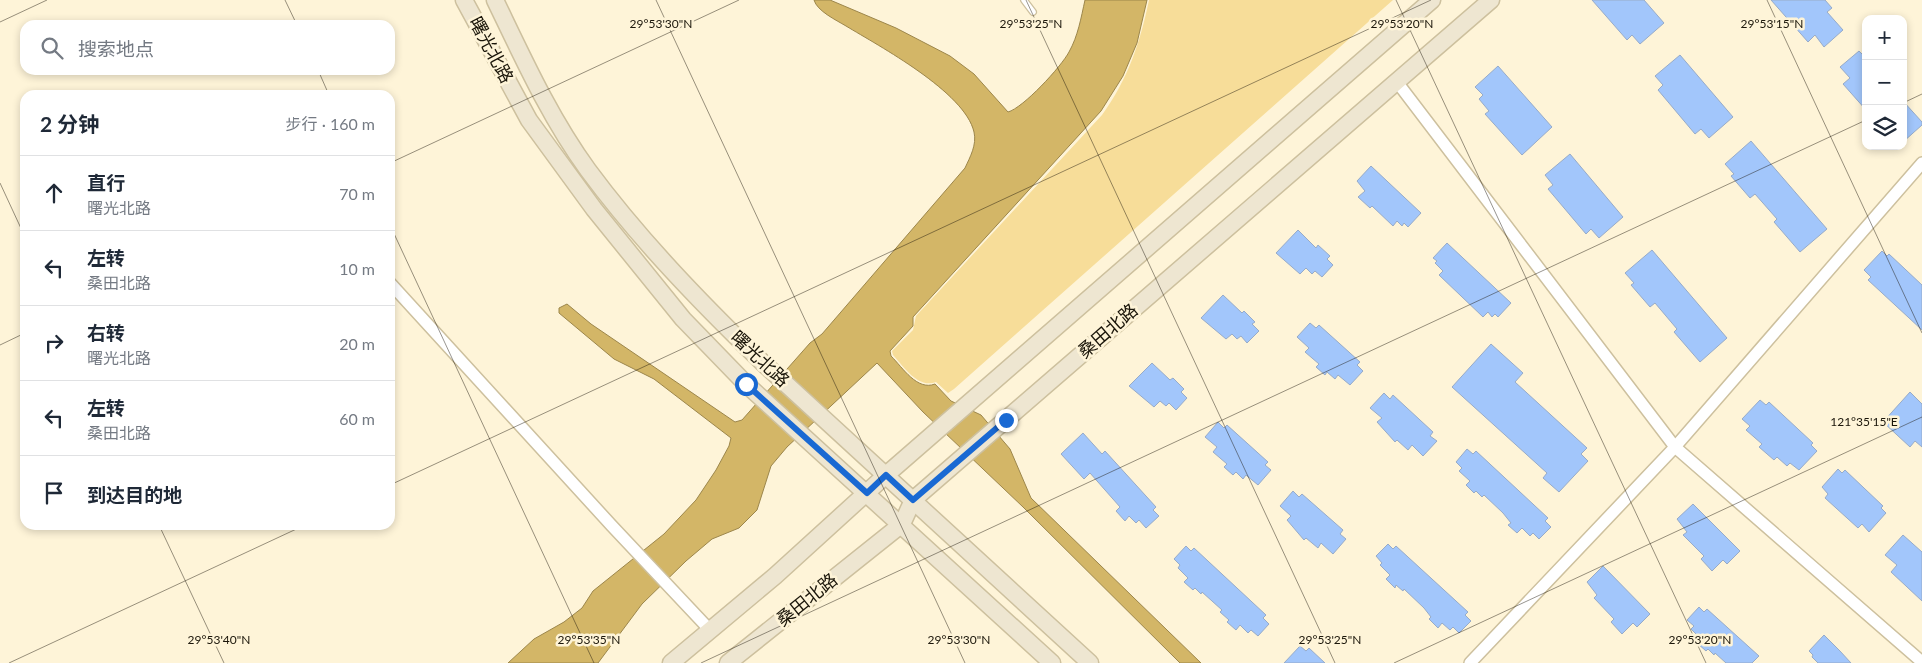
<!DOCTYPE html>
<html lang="zh">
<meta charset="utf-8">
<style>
body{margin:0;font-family:Lato,"Noto Sans SC",sans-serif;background:#f6f6f7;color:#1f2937}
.controls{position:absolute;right:15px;top:15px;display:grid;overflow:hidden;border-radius:10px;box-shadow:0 2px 8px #0003}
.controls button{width:45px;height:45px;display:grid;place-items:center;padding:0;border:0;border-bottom:1px solid #e0e1e3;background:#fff;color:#1f2937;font:25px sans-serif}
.stop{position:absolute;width:15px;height:15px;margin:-11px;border:4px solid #1969d3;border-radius:50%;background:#fff}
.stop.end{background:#1969d3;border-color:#fff;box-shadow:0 1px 5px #0008}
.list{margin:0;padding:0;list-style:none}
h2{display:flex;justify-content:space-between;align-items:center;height:65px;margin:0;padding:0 20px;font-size:21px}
h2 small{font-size:16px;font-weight:400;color:#747a83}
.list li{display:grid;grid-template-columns:32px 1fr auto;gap:15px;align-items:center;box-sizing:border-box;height:75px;padding:0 20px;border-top:1px solid #e0e1e3}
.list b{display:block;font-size:19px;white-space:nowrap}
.list p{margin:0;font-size:16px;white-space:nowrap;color:#747a83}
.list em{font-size:16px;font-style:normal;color:#747a83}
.icon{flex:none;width:28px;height:28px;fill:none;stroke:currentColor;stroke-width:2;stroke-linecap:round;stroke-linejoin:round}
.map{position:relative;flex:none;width:1922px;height:663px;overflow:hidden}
.search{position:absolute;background:#fff;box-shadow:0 2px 8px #0003;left:20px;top:20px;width:375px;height:55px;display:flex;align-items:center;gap:12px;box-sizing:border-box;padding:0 18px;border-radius:15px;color:#747a83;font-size:19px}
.panel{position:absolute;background:#fff;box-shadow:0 2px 8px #0003;left:20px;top:90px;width:375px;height:440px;border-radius:15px}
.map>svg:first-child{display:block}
</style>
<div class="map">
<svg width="1922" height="663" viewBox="0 0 1922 663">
<rect width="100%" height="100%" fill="#fef4d8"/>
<!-- green -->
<path fill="#f7dd99" d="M1149,0H1393L954,389L948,393L936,382C918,389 904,367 893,355L892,351L913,330L916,316L1102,115C1128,79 1140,43 1149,0Z"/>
<!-- water -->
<path fill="#d3b667" stroke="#9c864b" d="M814,0H830L896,28L950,56L974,74L1008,112C1023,108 1061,67 1069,52C1078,36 1081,18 1085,0H1147L1137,43L1123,76L1101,111L913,317V326L890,351L891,356C903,368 917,391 935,384L951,401L981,415L1010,449L1031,498L1201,663H1180L1023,507L923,412L877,363L787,447L771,466L757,510L739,528L712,539L686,561L642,604L598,663H508L534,639L564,622L582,608L593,591L664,534L696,500L716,470L729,446L731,438L654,379L614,359L559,313V308L567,304L591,324L735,422L742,420L810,343L822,334L965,168C970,157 977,145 974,132C965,92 879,46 846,26C836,20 817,11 814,0Z"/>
<!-- building -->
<g fill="#a2c6fb" stroke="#97abc8">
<path d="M1592,0H1644L1664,23L1640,44L1632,35L1627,40Z"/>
<path d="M1771,0H1825L1832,8L1827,12L1843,30L1824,47L1815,35L1808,42Z"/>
<path d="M1859,51L1866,58V110L1843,84L1850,78L1840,67Z"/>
<path d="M1680,55L1733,117L1709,138L1701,129L1695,134L1658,90L1663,85L1655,76Z"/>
<path d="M1498,66L1552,127L1522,155L1485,114L1489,111L1479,99L1483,95L1475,87Z"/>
<path d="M1903,101L1922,122V125L1903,142Z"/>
<path d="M1751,141L1827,229L1800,252L1774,222L1777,219L1755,194L1750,198L1731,176L1734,174L1725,164Z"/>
<path d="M1570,154L1623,217L1599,238L1591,229L1586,234L1548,189L1553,185L1545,175Z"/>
<path d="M1371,166L1421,213L1408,227L1404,223L1402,226L1397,221L1393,226L1372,206L1370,208L1358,197L1365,191L1357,181Z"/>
<path d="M1298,230L1316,248L1318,245L1330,256L1327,259L1333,265L1322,277L1315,271L1312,274L1306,268L1300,274L1276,253Z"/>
<path d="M1447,243L1511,303L1498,317L1495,314L1492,317L1488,312L1483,317L1439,275L1443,271L1435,263L1437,261L1433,258Z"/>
<path d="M1652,250L1727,338L1700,362L1674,332L1677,329L1655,303L1650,307L1631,285L1634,283L1625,273Z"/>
<path d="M1882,251L1887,256L1889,254L1922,285V330L1868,280L1871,277L1864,270Z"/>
<path d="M1223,295L1242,313L1244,311L1255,322L1252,324L1259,331L1247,343L1241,336L1237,339L1232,334L1226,339L1201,318Z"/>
<path d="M1310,323L1316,328L1319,325L1360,362L1357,365L1363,371L1350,385L1338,375L1335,379L1327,372L1325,375L1316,367L1319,364L1305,352L1309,348L1297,337Z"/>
<path d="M1491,344L1523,373L1515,382L1587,448L1581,454L1588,461L1559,492L1543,478L1547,473L1452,387Z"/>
<path d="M1152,363L1170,380L1173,378L1184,389L1181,392L1187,398L1176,410L1169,403L1166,406L1160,401L1154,407L1129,386Z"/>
<path d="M1910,392L1922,404V447L1915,441L1910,447L1883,422Z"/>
<path d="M1384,393L1390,399L1393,395L1433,432L1430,436L1437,441L1423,456L1412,445L1408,450L1397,440L1395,442L1377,422L1382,418L1370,408Z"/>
<path d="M1760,400L1766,405L1769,402L1813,443L1811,445L1817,451L1799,470L1790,463L1787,466L1777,457L1774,460L1759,447L1762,444L1746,430L1750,426L1742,419Z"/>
<path d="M1218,422L1224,428L1227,425L1268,462L1265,465L1271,470L1258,485L1246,475L1243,479L1236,472L1233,475L1224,467L1227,464L1213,452L1217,447L1205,437Z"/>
<path d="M1083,433L1102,454L1105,451L1156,507L1153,510L1159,516L1146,528L1139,520L1136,523L1129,516L1125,521L1116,511L1120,507L1090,473L1084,479L1061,454Z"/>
<path d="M1467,449L1473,454L1476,451L1548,518L1545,521L1551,527L1539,539L1533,533L1530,536L1522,528L1517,533L1508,525L1511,523L1503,513L1484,495L1482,497L1476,491L1474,493L1466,485L1470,481L1459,471L1462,468L1456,462Z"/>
<path d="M1838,469L1842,473L1845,470L1883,506L1881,508L1886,513L1869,532L1862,524L1858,528L1825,498L1828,494L1822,487Z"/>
<path d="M1293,491L1299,497L1302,494L1343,530L1340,534L1346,539L1333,554L1321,543L1318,548L1306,538L1304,540L1287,520L1291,516L1280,506Z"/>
<path d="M1693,504L1740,551L1727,564L1723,560L1712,571L1701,559L1704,556L1683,535L1687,532L1677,519Z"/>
<path d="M1903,535L1922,552V601L1891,572L1897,565L1885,555Z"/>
<path d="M1388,544L1393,549L1396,546L1468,612L1465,615L1471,621L1459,633L1453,627L1450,630L1442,623L1438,628L1429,619L1431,617L1424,608L1404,589L1403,591L1396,585L1395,588L1386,579L1390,575L1380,565L1382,563L1376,556Z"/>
<path d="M1186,546L1191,551L1194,548L1266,615L1263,618L1269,624L1258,636L1251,630L1248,633L1240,625L1236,630L1227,622L1229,620L1220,612L1222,610L1202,592L1201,594L1195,588L1193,590L1184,582L1188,578L1178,568L1180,565L1174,559Z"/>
<path d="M1603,566L1650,614L1637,627L1633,623L1622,634L1611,622L1614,619L1594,598L1597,595L1587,582Z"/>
<path d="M1699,607L1704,612L1707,609L1759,656L1752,663H1726L1715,653L1714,655L1708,649L1706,651L1697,643L1701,639L1691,629L1694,626L1687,620Z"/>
<path d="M1824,635L1840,651L1851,663H1818L1812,657L1813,655L1809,651Z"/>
<path d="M1300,646L1306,651L1309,648L1325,663H1284Z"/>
</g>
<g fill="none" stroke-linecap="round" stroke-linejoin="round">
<!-- service casing -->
<g stroke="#cdc09e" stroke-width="8">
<path id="service" d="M1024,0L1033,12"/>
</g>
<!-- minor casing -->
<g stroke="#cdc09e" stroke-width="14">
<g id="minor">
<path d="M1397,82L1675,447L1922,662"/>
<path d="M390,283L612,526L709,629"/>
<path d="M1470,663L1675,447L1922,163"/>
</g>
</g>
<!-- secondary casing -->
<g stroke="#cdc09e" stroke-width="19">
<g id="secondary">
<path d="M464,0L529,120L594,209L683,319L746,384L1052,663"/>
<path d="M495,0C523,58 550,118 588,170C639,239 700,302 762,362L1090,663"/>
<path d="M671,663L775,576L886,475L1432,0"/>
<path d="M728,663L902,524L913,500L1491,0"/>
</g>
</g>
<!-- service -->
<use href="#service" stroke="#fff" stroke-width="5.5"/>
<!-- minor -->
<use href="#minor" stroke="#fff" stroke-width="11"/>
<!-- secondary -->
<use href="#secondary" stroke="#eee6d1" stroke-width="16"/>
</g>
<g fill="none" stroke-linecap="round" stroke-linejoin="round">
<!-- route -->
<path stroke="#1969d3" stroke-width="6" d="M746,384L867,493L886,475L913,500L1006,420"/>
</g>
<!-- ticks -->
<path fill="none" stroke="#1a1509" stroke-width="1" stroke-opacity="0.45" d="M285,0L297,25M656,0L965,663M1026,0L1335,663M1396,0L1706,663M1767,0L1922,333M0,22L47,0M318,70L329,95M1903,103L1922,94M390,163L739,0M0,183L25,237M390,225L594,663M0,345L25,333M390,485L1431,0M159,525L224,663M9,663L305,525M701,663L1866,120M1394,663L1922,417"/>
<g text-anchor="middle" stroke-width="5" stroke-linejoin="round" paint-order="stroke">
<!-- street labels -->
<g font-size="18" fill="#1a1509" stroke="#fef4d8">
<text transform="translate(491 50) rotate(62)" y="6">曙光北路</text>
<text transform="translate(1108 331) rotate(-41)" y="6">桑田北路</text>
<text transform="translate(760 359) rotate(43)" y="6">曙光北路</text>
<text transform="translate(807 600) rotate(-39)" y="6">桑田北路</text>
</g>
</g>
<g font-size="12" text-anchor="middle" fill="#1a1509" stroke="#fef4d8" stroke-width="5" stroke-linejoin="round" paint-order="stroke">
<text x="1772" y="28">29°53'15"N</text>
<text x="661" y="28">29°53'30"N</text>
<text x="1031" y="28">29°53'25"N</text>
<text x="1402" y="28">29°53'20"N</text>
<text x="1864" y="426">121°35'15"E</text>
<text x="219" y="644">29°53'40"N</text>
<text x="589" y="644">29°53'35"N</text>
<text x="959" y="644">29°53'30"N</text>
<text x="1330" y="644">29°53'25"N</text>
<text x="1700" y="644">29°53'20"N</text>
</g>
</svg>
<div class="controls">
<button>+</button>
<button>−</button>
<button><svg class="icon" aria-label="layers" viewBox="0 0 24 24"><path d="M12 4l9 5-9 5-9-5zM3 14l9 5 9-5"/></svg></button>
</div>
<div class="stop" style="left:746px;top:384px"></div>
<div class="stop end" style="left:1006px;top:420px"></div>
<div class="search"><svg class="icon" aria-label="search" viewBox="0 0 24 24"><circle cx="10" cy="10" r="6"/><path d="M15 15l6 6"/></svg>搜索地点</div>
<section class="panel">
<h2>2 分钟<small>步行 · 160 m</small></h2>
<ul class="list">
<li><svg class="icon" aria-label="ahead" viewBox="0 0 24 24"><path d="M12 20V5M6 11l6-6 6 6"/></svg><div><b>直行</b><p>曙光北路</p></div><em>70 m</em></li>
<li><svg class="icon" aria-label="left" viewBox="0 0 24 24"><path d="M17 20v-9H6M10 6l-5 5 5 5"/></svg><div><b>左转</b><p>桑田北路</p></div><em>10 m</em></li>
<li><svg class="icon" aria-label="right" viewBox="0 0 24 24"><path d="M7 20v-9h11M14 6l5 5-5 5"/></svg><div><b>右转</b><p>曙光北路</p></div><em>20 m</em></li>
<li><svg class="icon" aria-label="left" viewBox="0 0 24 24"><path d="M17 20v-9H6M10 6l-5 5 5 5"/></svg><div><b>左转</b><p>桑田北路</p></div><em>60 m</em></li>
<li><svg class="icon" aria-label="arrive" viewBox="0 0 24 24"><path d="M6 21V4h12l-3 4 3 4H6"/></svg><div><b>到达目的地</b></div></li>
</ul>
</section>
</div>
